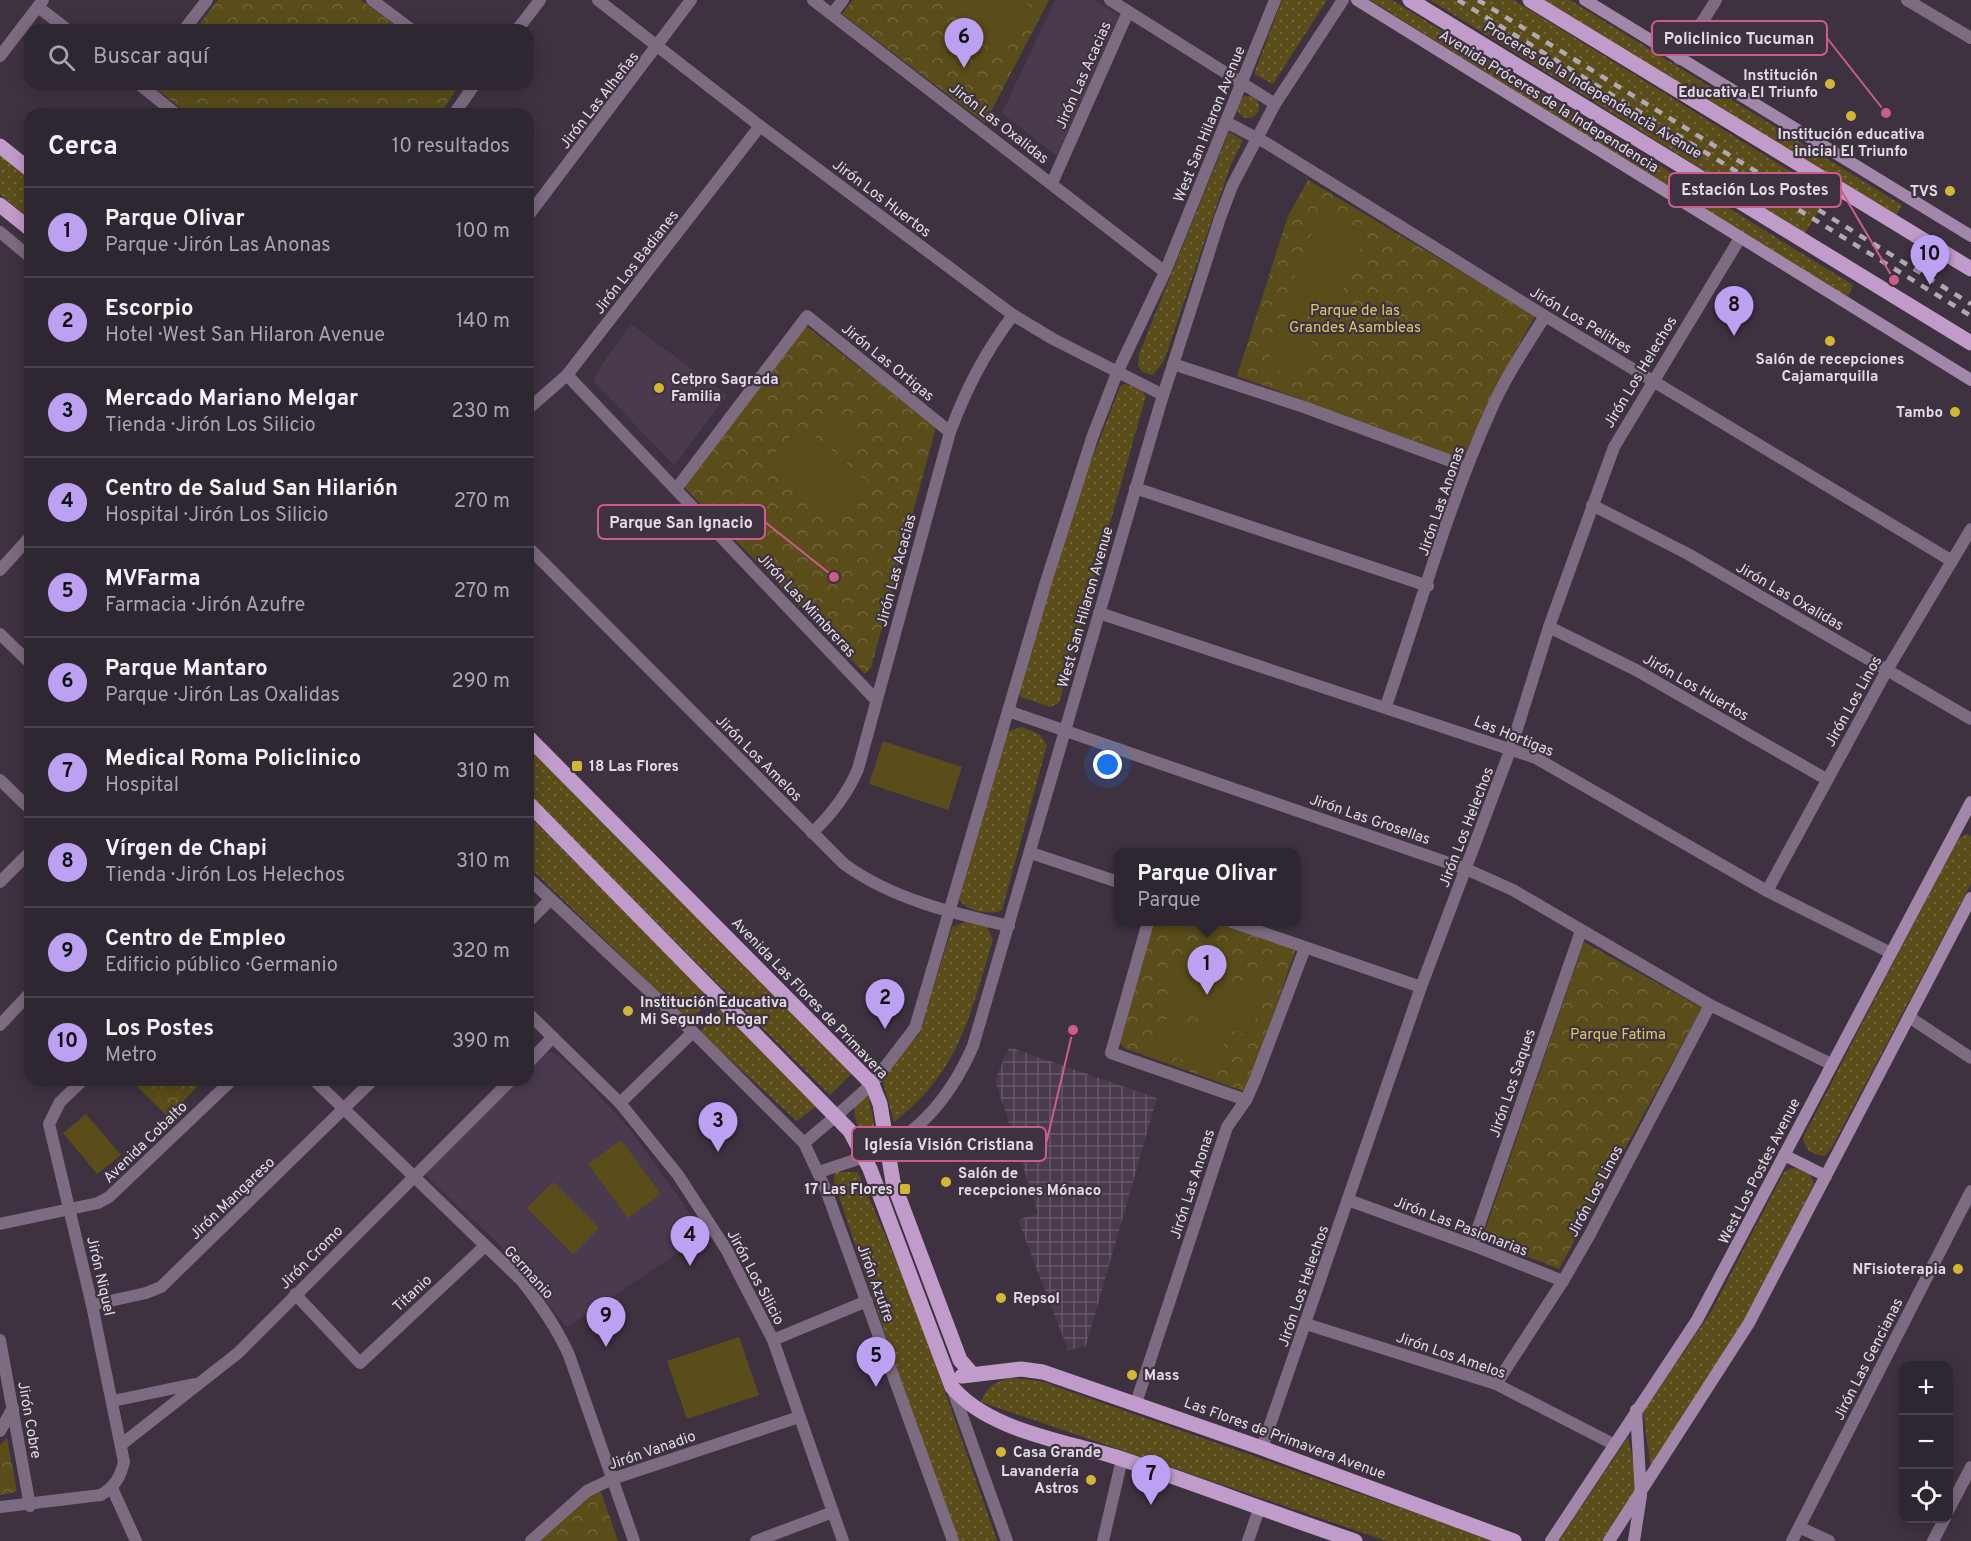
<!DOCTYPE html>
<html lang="es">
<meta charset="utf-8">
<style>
body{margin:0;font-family:Overpass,sans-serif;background:#362e39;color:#f1f3f6}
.controls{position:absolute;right:18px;bottom:18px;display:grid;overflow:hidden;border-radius:12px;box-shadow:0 3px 15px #0003}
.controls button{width:54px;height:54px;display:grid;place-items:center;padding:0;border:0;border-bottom:2px solid #49434d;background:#2e2631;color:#f1f3f6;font:30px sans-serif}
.you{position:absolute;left:1108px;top:765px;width:21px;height:21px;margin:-15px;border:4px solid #fff;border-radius:50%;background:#1a73e8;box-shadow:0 0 0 9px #1a73e833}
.badge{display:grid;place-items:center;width:39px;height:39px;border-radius:50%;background:#bca0f2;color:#111;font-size:20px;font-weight:700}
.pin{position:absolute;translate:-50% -50px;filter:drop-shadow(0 2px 3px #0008)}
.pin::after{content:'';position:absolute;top:32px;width:21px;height:18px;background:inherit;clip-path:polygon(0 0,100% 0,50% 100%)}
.popup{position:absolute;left:1114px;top:848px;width:186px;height:78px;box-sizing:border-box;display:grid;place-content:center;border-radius:12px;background:#2e2631;filter:drop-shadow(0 2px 4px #0005);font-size:20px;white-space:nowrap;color:#a7a5ab}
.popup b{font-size:22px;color:#f1f3f6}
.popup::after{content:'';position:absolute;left:50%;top:100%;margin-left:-12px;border:12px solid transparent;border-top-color:#2e2631}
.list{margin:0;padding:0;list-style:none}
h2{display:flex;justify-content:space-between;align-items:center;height:78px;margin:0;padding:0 24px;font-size:26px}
h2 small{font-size:20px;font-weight:400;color:#a7a5ab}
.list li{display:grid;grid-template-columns:39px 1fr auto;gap:18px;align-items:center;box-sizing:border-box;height:90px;padding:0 24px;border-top:2px solid #49434d}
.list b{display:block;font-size:22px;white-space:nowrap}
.list p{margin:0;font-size:20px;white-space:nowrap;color:#a7a5ab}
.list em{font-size:20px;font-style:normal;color:#a7a5ab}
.icon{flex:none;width:33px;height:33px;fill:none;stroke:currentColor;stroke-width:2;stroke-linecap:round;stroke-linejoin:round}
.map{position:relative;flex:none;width:1971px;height:1541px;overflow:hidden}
.search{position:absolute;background:#2e2631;box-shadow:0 3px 15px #0003;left:24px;top:24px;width:510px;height:66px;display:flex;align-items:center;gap:15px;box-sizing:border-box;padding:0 21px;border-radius:18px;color:#a7a5ab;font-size:22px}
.panel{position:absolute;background:#2e2631;box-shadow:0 3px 15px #0003;left:24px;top:108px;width:510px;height:978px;border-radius:18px}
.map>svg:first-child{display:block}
</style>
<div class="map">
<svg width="1971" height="1541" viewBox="0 0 1971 1541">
<defs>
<pattern id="industrial-grid" width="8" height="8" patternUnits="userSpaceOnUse" patternTransform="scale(1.5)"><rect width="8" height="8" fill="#4a3a4e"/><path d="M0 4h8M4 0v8" fill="none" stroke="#645667"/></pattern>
<pattern id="grass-dots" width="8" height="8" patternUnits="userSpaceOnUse" patternTransform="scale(1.5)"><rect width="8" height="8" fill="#5a4d1a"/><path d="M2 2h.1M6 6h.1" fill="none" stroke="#71663b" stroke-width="1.8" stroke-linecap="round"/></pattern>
<pattern id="forest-crowns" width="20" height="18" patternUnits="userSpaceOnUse" patternTransform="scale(1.5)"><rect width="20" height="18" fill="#5a4d1a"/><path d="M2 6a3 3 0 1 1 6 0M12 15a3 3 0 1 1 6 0" fill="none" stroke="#71663b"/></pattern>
</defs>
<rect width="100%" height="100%" fill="#3e3241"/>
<!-- built -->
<g fill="#4a3a4e">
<path d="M1055,0H1095L1119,16L1057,156L1002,113Z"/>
<path d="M631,324L727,395L674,465L594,382L599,369Z"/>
<path d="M549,1052L555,1053L578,1074L630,1129L705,1235L567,1327L499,1244L422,1172L514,1080H528V1066L541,1054Z"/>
</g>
<!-- industrial -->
<path fill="url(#industrial-grid)" d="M1009,1047L1157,1098L1086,1346L1068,1350L1018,1220L1038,1213L995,1080Z"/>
<!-- grass -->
<g fill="url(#grass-dots)">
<path d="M1282,0H1327L1273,84L1254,74Z"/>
<path d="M1370,0H1392L1853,285L1847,299Z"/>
<path d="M1430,0H1514L1829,195L1805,233Z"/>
<path d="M1542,0H1570L1902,205L1896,216Z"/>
<circle cx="1248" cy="107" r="11"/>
<path d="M1229,132L1243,140L1230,167L1164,361L1153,375L1142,372L1138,365L1139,354Z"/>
<path d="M0,153L30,176V219L0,194Z"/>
<path d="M1125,384L1140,389L1146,396L1059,703L1050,707L1021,697L1018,691L1074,505L1120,387Z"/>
<path d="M1022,727L1040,735L1047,745L1002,910C990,916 968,911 959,900L1008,731Z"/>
<path d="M528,744L854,1071L830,1095L528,795Z"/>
<path d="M528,815L711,999L689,1021L528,866Z"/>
<path d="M1967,834L1971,836V884L1831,1149L1825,1156C1812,1154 1806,1152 1803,1138L1958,838Z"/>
<path d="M968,921L987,927L993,940C970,1015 960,1071 894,1122L882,1079L894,1060L919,1035L952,927Z"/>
<path d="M721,1008L817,1106L797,1121L700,1032Z"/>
<path d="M865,1095L869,1097L875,1128L869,1132L859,1128C853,1113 851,1106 865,1095Z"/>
<path d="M1792,1168C1804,1170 1811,1171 1814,1184L1744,1321L1651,1469L1643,1412L1711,1312L1784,1172Z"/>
<path d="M835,1172H858L914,1302L997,1541H955L834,1182Z"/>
<path d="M1011,1378L1040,1381L1495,1541H1387L981,1402C988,1385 995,1382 1011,1378Z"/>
<path d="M1628,1437L1638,1482L1636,1492L1604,1541H1559Z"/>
</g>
<!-- forest -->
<g fill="url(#forest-crowns)">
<path d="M218,0H361L401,30H194Z"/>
<path d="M853,0H1049L985,123L842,14Z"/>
<path d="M151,84H460L440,114H188Z"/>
<path d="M1308,180L1535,316L1492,393L1463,459L1237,376L1288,216Z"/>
<path d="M805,325L936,427L871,668L865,674L684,487Z"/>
<path d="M1154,922H1222L1296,949L1246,1092L1124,1048L1119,1042Z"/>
<path d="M1584,942L1702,1008L1559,1269L1482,1239Z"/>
<path d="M131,1080H204L168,1117Z"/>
<path d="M7,1438L17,1492L0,1495V1445Z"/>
<path d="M592,1490L601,1492L618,1541H540Z"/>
</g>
<!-- pitch -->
<g fill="#5a4d1a">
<path d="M939,0H1021L1029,6L1002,46L937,2Z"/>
<path d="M1320,214L1367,233L1329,324L1283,304Z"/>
<path d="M1288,314L1318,326L1297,378L1267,365Z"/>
<path d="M831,410L865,436L850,455L817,429Z"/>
<path d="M801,424L867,481L834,518L768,461Z"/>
<path d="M883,741L962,767L948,810L869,784Z"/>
<path d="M1178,964L1264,993L1249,1036L1163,1006Z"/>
<path d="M1168,1015L1227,1036L1214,1071L1155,1050Z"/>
<path d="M86,1114L121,1155L97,1174L63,1133Z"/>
<path d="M621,1140L661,1194L628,1218L588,1164Z"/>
<path d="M553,1182L599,1228L573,1254L527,1208Z"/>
<path d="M739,1337L759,1395L687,1419L667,1361Z"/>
</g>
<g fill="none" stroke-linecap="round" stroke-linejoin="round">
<!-- minor -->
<g stroke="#7d6b81" stroke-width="12">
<path d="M372,0L412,30"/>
<path d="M598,0L760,126L1013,315L1053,339L1163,395"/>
<path d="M813,0L1165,272"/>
<path d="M1110,0L1275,104"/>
<path d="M1907,0L1971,38"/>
<path d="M38,7L68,30"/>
<path d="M832,14L843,0"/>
<path d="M184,30L207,0"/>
<path d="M517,30L540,0"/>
<path d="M0,56L43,0"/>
<path d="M1679,59L1716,0"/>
<path d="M139,84L176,114"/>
<path d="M454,114L475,84"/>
<path d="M1226,122L1268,144L1545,316L1952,561"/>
<path d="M1052,183L1128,12"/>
<path d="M528,216L691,0"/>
<path d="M1173,364L1304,407L1467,467"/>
<path d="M567,375L876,700"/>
<path d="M528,409L567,375L760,126"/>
<path d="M1135,488L1428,586"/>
<path d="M676,489L807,316L950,432"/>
<path d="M1592,505L1688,554L1971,719"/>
<path d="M528,547L844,864C892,899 952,913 1009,926"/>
<path d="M0,570L30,537"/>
<path d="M1099,613L1536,758L1767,891L1889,952"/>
<path d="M1549,627L1636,670L1826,779"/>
<path d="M0,634L30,663"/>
<path d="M1386,706C1420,608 1448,505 1491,410C1505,377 1526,347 1545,316"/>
<path d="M1008,711L1466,869L1513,890L1710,1005L1831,1064"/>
<path d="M0,780L30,809"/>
<path d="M812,833C832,814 847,795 858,769L950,432C967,387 984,354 1013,315"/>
<path d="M1031,853L1118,882"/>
<path d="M528,878L693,1032L804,1143L826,1190L953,1541"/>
<path d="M0,882L30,852"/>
<path d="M1767,891L1887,670L1971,529"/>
<path d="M528,922L550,900"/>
<path d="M1148,922L1111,1053L1246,1100"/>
<path d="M1232,922L1421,987"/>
<path d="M528,1013L620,1103L678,1175L726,1249L773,1340L843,1541"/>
<path d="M1909,1017L1971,1058"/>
<path d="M0,1025L30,993"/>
<path d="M528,1063L553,1037"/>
<path d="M314,1080L522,1281C541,1305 557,1328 569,1355L634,1541"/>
<path d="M620,1103L693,1032"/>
<path d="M804,1143L836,1116"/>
<path d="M819,1172L864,1157"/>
<path d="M1348,1200L1472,1245L1563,1281"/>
<path d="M0,1224L98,1203L109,1197L232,1080"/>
<path d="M1472,1245L1581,931"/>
<path d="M295,1294L360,1363L485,1246"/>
<path d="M92,1305L146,1293L161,1287L373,1080"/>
<path d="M1306,1324L1496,1384L1613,1444"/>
<path d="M0,1340L30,1506"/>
<path d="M773,1340L867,1301"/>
<path d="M1496,1384L1563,1281L1589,1236L1710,1005"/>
<path d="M113,1401L194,1384"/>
<path d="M1136,1403L1227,1127L1246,1100L1255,1080L1305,948"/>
<path d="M0,1431L13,1408"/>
<path d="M122,1444L238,1353L511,1080"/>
<path d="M1262,1448L1421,987L1511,748L1549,627L1614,447L1740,238"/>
<path d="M112,1488L136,1541"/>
<path d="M0,1507L101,1495C115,1486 120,1478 124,1462L92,1305L49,1124L60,1102L83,1080"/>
<path d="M1948,1511L1971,1467"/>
<path d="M1799,1527L1829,1541"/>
<path d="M531,1541L587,1491L612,1479L799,1417"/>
<path d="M756,1541L833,1512"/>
<path d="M1103,1541L1122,1459"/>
<path d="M1248,1541L1259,1509"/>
<path d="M1792,1541L1971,1191"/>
<path d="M1933,1541L1945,1518"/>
</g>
<!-- tertiary -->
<g stroke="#7d6b81" stroke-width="12">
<path d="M0,232L30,257"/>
<path d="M836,1116L872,1084L915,1028L1045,585L1092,438L1117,373L1165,272L1275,0"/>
<path d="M864,1157C917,1139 951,1096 973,1046L1160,405L1220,218L1232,186L1275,104L1343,0"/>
<path d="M952,1388L1007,1541"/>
</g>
<!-- secondary -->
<g stroke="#a387aa" stroke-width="12">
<path d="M1357,0L1971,380"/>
<path d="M1585,0L1971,236"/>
<path d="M1784,1155L1826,1176"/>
<path d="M1551,1541L1697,1320L1971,802"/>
<path d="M1609,1541L1749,1323L1971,898"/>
<path d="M1634,1541L1641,1495L1636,1410"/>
</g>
<!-- primary -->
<g stroke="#c19cca" stroke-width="15">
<path d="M1410,0L1971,343"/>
<path d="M1530,0L1971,269"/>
<path d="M0,146L30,170"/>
<path d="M0,205L30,229"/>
<path d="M528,737L872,1084L880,1104L893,1182L960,1360L972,1374"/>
<path d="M528,803L850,1131L870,1169L952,1387C990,1432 1067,1441 1122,1459C1200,1485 1277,1515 1355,1541"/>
<path d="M962,1376L1021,1369L1043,1372L1262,1448L1514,1541"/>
</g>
<!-- rail -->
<g stroke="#b1a8b3" stroke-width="4.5" stroke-dasharray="8 8" stroke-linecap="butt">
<path d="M1458,0L1971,316"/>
<path d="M1478,0L1971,304"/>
</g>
</g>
<!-- markers -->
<g fill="#d4b635" stroke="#3e3241" stroke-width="2">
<circle cx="1830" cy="84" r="6"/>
<circle cx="1851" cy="116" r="6"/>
<circle cx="1950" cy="191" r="6"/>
<circle cx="1830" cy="341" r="6"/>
<circle cx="659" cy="388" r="6"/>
<circle cx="1955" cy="412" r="6"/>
<rect x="571" y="760" width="12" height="12" rx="3"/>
<circle cx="628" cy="1011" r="6"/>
<circle cx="946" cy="1182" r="6"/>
<rect x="899" y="1183" width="12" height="12" rx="3"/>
<circle cx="1958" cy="1269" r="6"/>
<circle cx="1001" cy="1298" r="6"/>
<circle cx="1132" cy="1375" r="6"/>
<circle cx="1001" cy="1452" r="6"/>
<circle cx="1091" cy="1480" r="6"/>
</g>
<g text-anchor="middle" stroke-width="4.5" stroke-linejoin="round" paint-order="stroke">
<!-- street labels -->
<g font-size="15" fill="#e2dbe4" stroke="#3e3241">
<text transform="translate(1083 75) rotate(-66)" y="5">Jirón Las Acacias</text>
<text transform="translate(1593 90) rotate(31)" y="5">Proceres de la Independencia Avenue</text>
<text transform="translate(599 100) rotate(-52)" y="5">Jirón Las Alheñas</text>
<text transform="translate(1549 101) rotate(32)" y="5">Avenida Próceres de la Independencia</text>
<text transform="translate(999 123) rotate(38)" y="5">Jirón Las Oxalidas</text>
<text transform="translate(1209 124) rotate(-68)" y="5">West San Hilaron Avenue</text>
<text transform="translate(882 198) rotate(37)" y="5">Jirón Los Huertos</text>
<text transform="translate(636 262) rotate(-52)" y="5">Jirón Los Badianes</text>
<text transform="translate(1581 320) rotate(31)" y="5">Jirón Los Pelitres</text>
<text transform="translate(888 362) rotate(39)" y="5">Jirón Las Ortigas</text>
<text transform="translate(1640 372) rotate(-59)" y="5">Jirón Los Helechos</text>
<text transform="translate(1441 501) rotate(-71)" y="5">Jirón Las Anonas</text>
<text transform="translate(896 570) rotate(-75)" y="5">Jirón Las Acacias</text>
<text transform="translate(1790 596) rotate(30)" y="5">Jirón Las Oxalidas</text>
<text transform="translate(807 605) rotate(47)" y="5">Jirón Las Mimbreras</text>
<text transform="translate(1085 607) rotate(-74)" y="5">West San Hilaron Avenue</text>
<text transform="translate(1696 687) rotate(30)" y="5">Jirón Los Huertos</text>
<text transform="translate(1853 701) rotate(-61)" y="5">Jirón Los Linos</text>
<text transform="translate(1514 736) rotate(22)" y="5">Las Hortigas</text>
<text transform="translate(759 758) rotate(45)" y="5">Jirón Los Amelos</text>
<text transform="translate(1370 819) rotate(19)" y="5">Jirón Las Grosellas</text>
<text transform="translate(1466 827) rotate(-69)" y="5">Jirón Los Helechos</text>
<text transform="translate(810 998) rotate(46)" y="5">Avenida Las Flores de Primavera</text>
<text transform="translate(1512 1083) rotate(-71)" y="5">Jirón Los Saques</text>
<text transform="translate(145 1142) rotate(-44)" y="5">Avenida Cobalto</text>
<text transform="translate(1759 1171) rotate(-63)" y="5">West Los Postes Avenue</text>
<text transform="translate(1192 1184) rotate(-72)" y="5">Jirón Las Anonas</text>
<text transform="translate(1595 1191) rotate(-62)" y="5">Jirón Los Linos</text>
<text transform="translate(232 1198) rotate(-44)" y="5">Jirón Mangareso</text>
<text transform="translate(1461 1226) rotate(21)" y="5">Jirón Las Pasionarias</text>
<text transform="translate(311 1257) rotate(-45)" y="5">Jirón Cromo</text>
<text transform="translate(529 1272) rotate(48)" y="5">Germanio</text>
<text transform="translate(101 1276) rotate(77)" y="5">Jirón Niquel</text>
<text transform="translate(756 1277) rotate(62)" y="5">Jirón Los Silicio</text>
<text transform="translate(876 1283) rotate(70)" y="5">Jirón Azufre</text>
<text transform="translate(1303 1286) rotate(-71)" y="5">Jirón Los Helechos</text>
<text transform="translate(412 1293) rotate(-43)" y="5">Titanio</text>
<text transform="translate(1451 1355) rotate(19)" y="5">Jirón Los Amelos</text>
<text transform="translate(1868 1359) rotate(-63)" y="5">Jirón Las Gencianas</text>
<text transform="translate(30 1420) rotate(80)" y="5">Jirón Cobre</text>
<text transform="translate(1285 1438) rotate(20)" y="5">Las Flores de Primavera Avenue</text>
<text transform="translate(652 1450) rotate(-19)" y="5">Jirón Vanadio</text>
</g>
<!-- poi labels -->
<g font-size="15" font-weight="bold" fill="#e2dbe4" stroke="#3e3241" text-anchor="start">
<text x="1818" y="80" text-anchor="end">Institución<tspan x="1818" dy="17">Educativa El Triunfo</tspan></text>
<text x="1851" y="139" text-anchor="middle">Institución educativa<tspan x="1851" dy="17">inicial El Triunfo</tspan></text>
<text x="1938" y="196" text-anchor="end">TVS</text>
<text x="1830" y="364" text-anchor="middle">Salón de recepciones<tspan x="1830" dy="17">Cajamarquilla</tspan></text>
<text x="671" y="384">Cetpro Sagrada<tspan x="671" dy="17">Familia</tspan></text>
<text x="1943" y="417" text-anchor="end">Tambo</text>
<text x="589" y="771">18 Las Flores</text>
<text x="640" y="1007">Institución Educativa<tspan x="640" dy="17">Mi Segundo Hogar</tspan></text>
<text x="958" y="1178">Salón de<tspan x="958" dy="17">recepciones Mónaco</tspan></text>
<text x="893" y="1194" text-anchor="end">17 Las Flores</text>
<text x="1946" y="1274" text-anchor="end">NFisioterapia</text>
<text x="1013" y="1303">Repsol</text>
<text x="1144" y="1380">Mass</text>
<text x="1013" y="1457">Casa Grande</text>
<text x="1079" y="1476" text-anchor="end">Lavandería<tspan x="1079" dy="17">Astros</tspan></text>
</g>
<!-- park labels -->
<g font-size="15" fill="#dfc767" stroke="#3e3241">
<text x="1355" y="315">Parque de las<tspan x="1355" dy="17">Grandes Asambleas</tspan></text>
<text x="1618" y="1039">Parque Fatima</text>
</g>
</g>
<!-- callouts -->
<path fill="none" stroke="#cd5c8b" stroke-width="2" d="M1886 113L1827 38M1894 280L1841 190M834 577L765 522M1073 1030L1046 1144"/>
<g fill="#cd5c8b" stroke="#3e3241" stroke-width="2">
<circle cx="1886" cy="113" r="6"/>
<circle cx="1894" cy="280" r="6"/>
<circle cx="834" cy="577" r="6"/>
<circle cx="1073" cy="1030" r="6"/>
</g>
<g fill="#3e3241" stroke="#cd5c8b" stroke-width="2">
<rect x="1652" y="21" width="175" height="34" rx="6"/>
<rect x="1669" y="173" width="172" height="34" rx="6"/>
<rect x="598" y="505" width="167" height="34" rx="6"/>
<rect x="852" y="1127" width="194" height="34" rx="6"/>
</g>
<g font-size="16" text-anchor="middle" font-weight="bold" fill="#e2dbe4">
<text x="1739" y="44">Policlinico Tucuman</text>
<text x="1755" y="195">Estación Los Postes</text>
<text x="681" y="528">Parque San Ignacio</text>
<text x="949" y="1150">Iglesía Visión Cristiana</text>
</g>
</svg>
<div class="controls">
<button>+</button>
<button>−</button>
<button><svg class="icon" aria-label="locate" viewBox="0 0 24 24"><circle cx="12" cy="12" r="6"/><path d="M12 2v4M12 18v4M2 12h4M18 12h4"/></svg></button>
</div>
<div class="you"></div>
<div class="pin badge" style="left:1207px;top:995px">1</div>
<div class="popup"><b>Parque Olivar</b>Parque</div>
<div class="pin badge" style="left:885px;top:1029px">2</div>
<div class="pin badge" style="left:718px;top:1152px">3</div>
<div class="pin badge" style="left:690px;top:1266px">4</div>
<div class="pin badge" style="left:876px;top:1387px">5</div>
<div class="pin badge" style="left:964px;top:68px">6</div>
<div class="pin badge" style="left:1151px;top:1505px">7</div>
<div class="pin badge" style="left:1734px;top:336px">8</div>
<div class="pin badge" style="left:606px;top:1347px">9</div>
<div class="pin badge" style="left:1930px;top:285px">10</div>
<div class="search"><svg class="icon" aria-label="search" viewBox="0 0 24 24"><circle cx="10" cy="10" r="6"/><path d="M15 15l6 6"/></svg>Buscar aquí</div>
<section class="panel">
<h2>Cerca<small>10 resultados</small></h2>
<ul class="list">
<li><span class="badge">1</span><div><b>Parque Olivar</b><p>Parque · Jirón Las Anonas</p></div><em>100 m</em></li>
<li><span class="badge">2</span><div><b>Escorpio</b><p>Hotel · West San Hilaron Avenue</p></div><em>140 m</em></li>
<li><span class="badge">3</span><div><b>Mercado Mariano Melgar</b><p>Tienda · Jirón Los Silicio</p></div><em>230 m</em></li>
<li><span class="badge">4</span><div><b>Centro de Salud San Hilarión</b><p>Hospital · Jirón Los Silicio</p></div><em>270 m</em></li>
<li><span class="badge">5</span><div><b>MVFarma</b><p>Farmacia · Jirón Azufre</p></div><em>270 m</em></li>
<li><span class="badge">6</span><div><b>Parque Mantaro</b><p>Parque · Jirón Las Oxalidas</p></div><em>290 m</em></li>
<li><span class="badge">7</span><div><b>Medical Roma Policlinico</b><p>Hospital</p></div><em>310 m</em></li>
<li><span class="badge">8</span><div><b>Vírgen de Chapi</b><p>Tienda · Jirón Los Helechos</p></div><em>310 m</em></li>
<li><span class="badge">9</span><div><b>Centro de Empleo</b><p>Edificio público · Germanio</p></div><em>320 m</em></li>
<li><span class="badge">10</span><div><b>Los Postes</b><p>Metro</p></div><em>390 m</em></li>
</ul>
</section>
</div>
